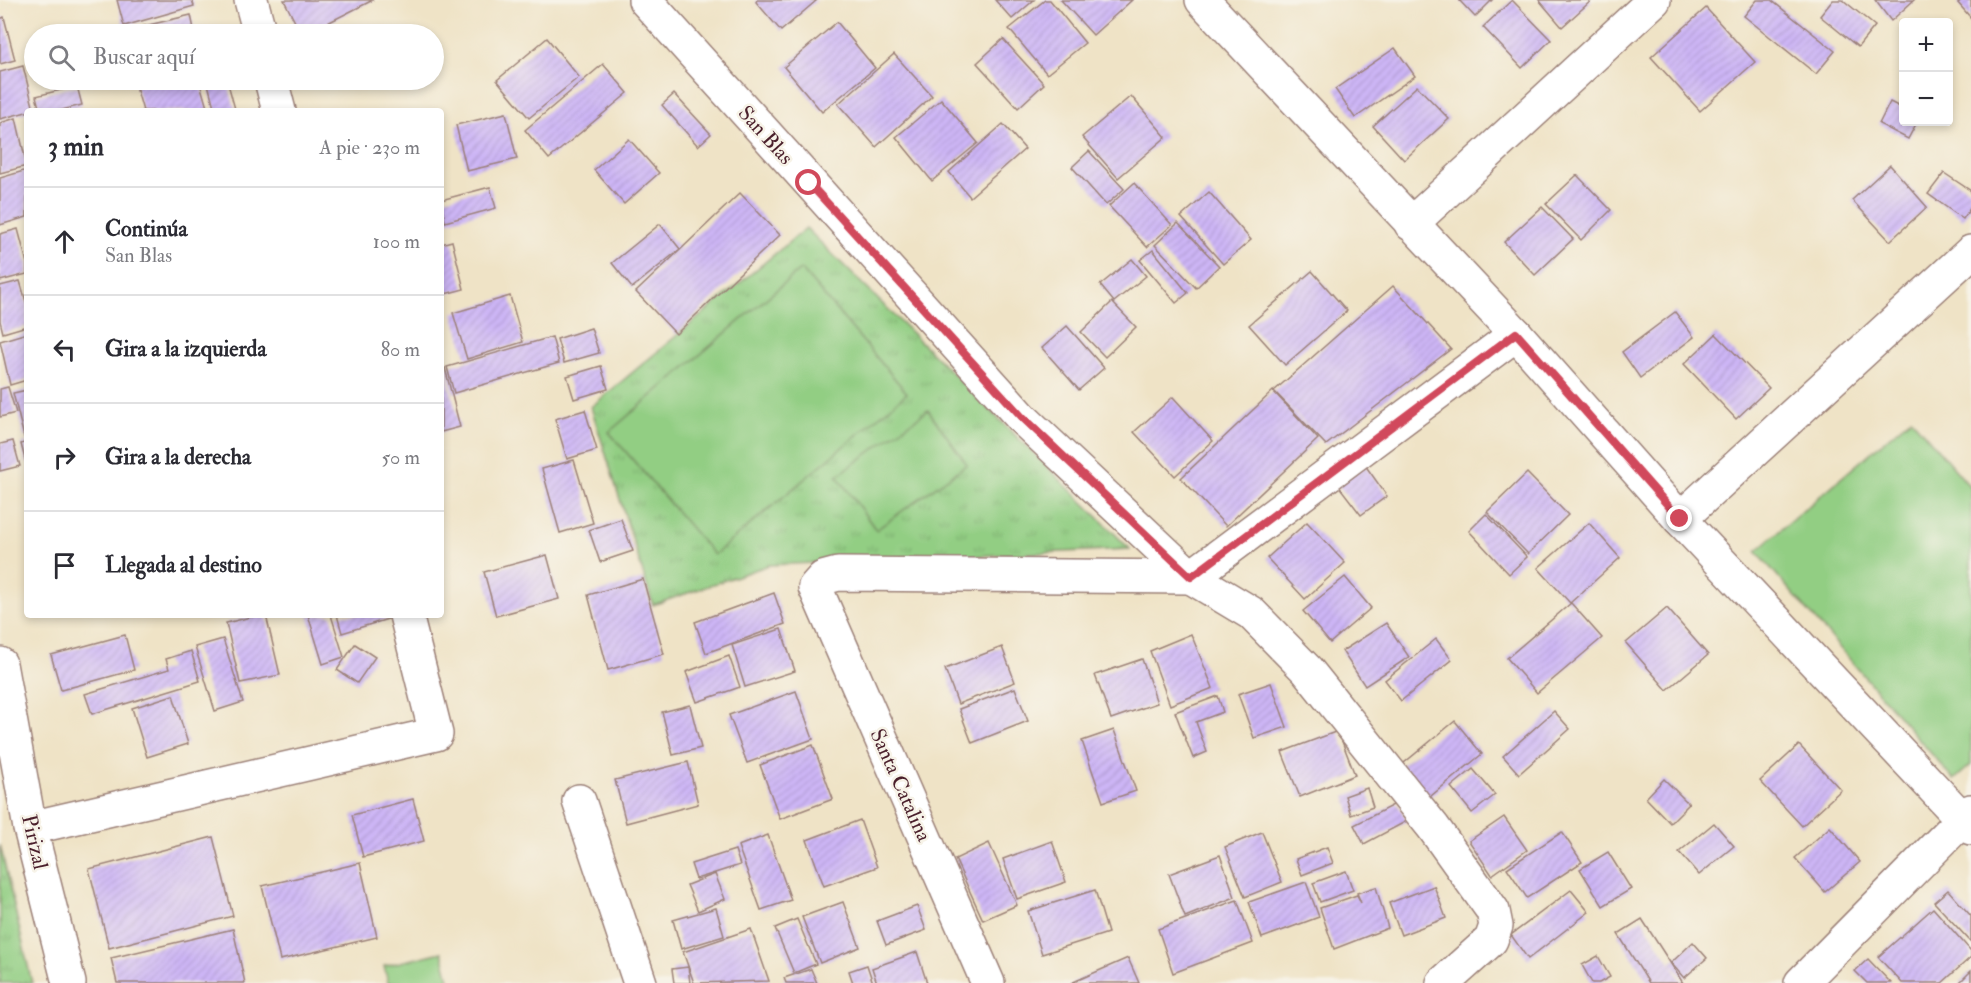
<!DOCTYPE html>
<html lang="es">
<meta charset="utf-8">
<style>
body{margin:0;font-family:"IM FELL Double Pica",serif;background:#f7f7f7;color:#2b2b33}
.controls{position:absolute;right:18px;top:18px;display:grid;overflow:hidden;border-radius:6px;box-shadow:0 3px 9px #0003}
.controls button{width:54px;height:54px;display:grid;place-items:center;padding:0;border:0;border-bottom:2px solid #e1e1e2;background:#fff;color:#2b2b33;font:30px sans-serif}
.stop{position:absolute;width:18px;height:18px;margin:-14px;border:4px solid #d1495b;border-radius:50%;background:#fff}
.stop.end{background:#d1495b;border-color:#fff;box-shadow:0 2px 6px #0008}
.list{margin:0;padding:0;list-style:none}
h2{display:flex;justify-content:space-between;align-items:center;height:78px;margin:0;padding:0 24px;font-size:26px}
h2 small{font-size:20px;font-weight:400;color:#7c7c81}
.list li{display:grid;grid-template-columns:39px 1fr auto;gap:18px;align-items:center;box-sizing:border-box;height:108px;padding:0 24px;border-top:2px solid #e1e1e2}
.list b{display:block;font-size:22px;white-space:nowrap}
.list p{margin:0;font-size:20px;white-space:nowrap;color:#7c7c81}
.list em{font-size:20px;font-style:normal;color:#7c7c81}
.icon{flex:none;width:33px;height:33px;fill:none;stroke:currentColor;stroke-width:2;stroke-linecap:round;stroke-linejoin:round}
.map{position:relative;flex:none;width:1971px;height:983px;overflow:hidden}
.search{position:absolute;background:#fff;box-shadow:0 3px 9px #0003;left:24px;top:24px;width:420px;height:66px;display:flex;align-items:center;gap:15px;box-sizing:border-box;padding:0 21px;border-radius:33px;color:#7c7c81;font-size:22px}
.panel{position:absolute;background:#fff;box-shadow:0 3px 9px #0003;left:24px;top:108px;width:420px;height:510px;border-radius:6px}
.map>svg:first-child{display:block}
</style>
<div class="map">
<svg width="1971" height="983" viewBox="0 0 1971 983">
<defs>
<pattern id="park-tufts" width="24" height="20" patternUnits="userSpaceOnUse" patternTransform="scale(1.5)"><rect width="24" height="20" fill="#92ce83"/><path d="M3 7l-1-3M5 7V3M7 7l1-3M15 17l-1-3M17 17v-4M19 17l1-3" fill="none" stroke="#7fb071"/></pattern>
<pattern id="building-hatch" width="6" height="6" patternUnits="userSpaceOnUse" patternTransform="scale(1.5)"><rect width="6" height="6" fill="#cdb6f6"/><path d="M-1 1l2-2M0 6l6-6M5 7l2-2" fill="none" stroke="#b29cd3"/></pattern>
</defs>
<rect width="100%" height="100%" fill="#f7f3e8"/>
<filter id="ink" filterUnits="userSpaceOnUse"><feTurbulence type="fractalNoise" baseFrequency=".0167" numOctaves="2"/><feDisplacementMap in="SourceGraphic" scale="12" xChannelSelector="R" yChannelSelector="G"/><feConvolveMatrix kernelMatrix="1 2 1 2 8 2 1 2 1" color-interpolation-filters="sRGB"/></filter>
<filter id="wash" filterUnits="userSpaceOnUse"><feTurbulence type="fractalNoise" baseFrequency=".008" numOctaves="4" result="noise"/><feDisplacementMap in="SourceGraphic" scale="24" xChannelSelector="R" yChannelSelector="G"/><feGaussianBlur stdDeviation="1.35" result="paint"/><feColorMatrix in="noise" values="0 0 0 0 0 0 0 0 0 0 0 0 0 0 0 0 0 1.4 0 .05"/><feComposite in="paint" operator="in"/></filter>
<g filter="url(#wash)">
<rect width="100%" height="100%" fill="#efe3c6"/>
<!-- park -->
<g fill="url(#park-tufts)" stroke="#6e7657" stroke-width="1.5">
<path d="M806,228L1130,549L769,565L653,605L591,407Z"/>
<path d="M0,845L32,983H0Z"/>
</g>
<!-- pitch -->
<g fill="#92ce83" stroke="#6e7657" stroke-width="1.5">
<path d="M801,269L907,393L714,555L609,432Z"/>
<path d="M928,410L967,464L876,530L837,476Z"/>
<path d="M1911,418L1971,488V765L1954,780L1756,551Z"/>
<path d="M442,952L450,983H388L384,966Z"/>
</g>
<g id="blocks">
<!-- building -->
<g fill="url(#building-hatch)">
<path d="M117,0H192L194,6L124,26Z"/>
<path d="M284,0H373L306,34H301Z"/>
<path d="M757,0H817L781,31L756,2Z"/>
<path d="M995,0H1034L1012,19Z"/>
<path d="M1045,0H1050L1085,43L1047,74L1009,29Z"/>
<path d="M1061,0H1132L1093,35Z"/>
<path d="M1459,0H1492L1475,17Z"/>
<path d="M1512,0L1551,40L1522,68L1483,27Z"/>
<path d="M1539,0H1592L1562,27Z"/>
<path d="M1757,0H1771L1835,51L1816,74L1744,16Z"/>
<path d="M1833,0H1843L1875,26L1858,47L1820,16Z"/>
<path d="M1875,0H1914L1891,21Z"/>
<path d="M1962,0H1971V18L1958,3Z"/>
<path d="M1706,8L1755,62L1700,111L1651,57Z"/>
<path d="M191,15L195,34H111Z"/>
<path d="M4,17L15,60L0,64V19Z"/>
<path d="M837,22L875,68L822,112L784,67Z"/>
<path d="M547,38L579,77L529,118L497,80Z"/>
<path d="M1003,39L1044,84L1018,108L977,63Z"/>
<path d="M1395,48L1415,76L1355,118L1335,89Z"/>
<path d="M894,54L932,96L876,147L838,104Z"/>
<path d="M603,64L628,93L549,159L525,130Z"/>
<path d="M23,66L34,110L0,119V72Z"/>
<path d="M51,80H73L74,82L53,87Z"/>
<path d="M134,80H199L208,111H143Z"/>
<path d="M207,80H227L235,109L215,111Z"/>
<path d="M77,86L82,105L58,111H40L36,96Z"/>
<path d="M1417,86L1449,119L1404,160L1373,126Z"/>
<path d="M674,94L711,134L698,146L662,105Z"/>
<path d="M1131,96L1166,137L1118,178L1082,137Z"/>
<path d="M941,99L978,143L932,181L896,137Z"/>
<path d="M1890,102L1904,109V122H1917L1908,139L1879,124Z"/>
<path d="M506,113L517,159L467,171L456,125Z"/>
<path d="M16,118L27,166L0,173V123Z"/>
<path d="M1003,124L1025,149L970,197L949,172Z"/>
<path d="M629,139L659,173L624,204L594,170Z"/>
<path d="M1089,151L1124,189L1106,205L1072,167Z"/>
<path d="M1890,165L1927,207L1890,241L1852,200Z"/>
<path d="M27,170V217L0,225V178Z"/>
<path d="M1944,173L1971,191V207L1963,219L1928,194Z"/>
<path d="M1577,175L1611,210L1581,240L1546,204Z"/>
<path d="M1134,183L1172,225L1147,247L1109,206Z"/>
<path d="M490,187L496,208L445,222L441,200Z"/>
<path d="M1209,192L1251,240L1223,264L1181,217Z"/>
<path d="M740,193L780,235L676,334L636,292Z"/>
<path d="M1542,207L1573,239L1535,275L1504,242Z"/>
<path d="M1178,223L1219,266L1196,288L1155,245Z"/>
<path d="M660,224L680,249L632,288L612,263Z"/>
<path d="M18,229L27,263V274L0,281V234Z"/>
<path d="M452,241L464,289L441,295V244Z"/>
<path d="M1153,250L1188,293L1176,303L1140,260Z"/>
<path d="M1132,259L1146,276L1114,302L1100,285Z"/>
<path d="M1312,271L1347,311L1285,365L1249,325Z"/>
<path d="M20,281L27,305V326L3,333L0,321V286Z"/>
<path d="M1393,286L1451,349L1326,445L1274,391Z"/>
<path d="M510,296L523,342L467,359L453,313Z"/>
<path d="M1112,302L1136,327L1105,357L1081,332Z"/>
<path d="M1675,312L1694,337L1640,378L1622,352Z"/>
<path d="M1067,326L1104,368L1079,390L1042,348Z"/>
<path d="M591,328L599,353L564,363L557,339Z"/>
<path d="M27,333V380L10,385L0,341Z"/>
<path d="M1716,334L1769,388L1736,419L1684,364Z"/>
<path d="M552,337L559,363L454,393L447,367Z"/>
<path d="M601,366L608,389L574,399L567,376Z"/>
<path d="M445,368L460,427L441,432V369Z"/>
<path d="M8,387L16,413L0,417V389Z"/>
<path d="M27,390V436L24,437L13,393Z"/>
<path d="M1273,391L1318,439L1226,526L1181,478Z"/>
<path d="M1173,397L1213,441L1175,476L1134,432Z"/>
<path d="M585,410L597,450L567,459L555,419Z"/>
<path d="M13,441L20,466L0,471V444Z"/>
<path d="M27,442V463H26L21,444Z"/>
<path d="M574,460L593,523L560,533L542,469Z"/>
<path d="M1365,465L1387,496L1361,515L1338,485Z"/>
<path d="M1527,473L1568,515L1528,554L1487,512Z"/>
<path d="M1486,514L1527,557L1509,574L1469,531Z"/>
<path d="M621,519L633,551L600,562L589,530Z"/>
<path d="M1307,522L1345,563L1305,599L1267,558Z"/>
<path d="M1589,523L1620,558L1570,603L1538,568Z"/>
<path d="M547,555L559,599L496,616L484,572Z"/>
<path d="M1345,577L1371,608L1330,643L1303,611Z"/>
<path d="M643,579L664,654L608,670L588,595Z"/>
<path d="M774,593L785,624L706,653L695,622Z"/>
<path d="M1571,603L1602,638L1537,693L1507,658Z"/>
<path d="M1667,608L1708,655L1667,690L1626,643Z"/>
<path d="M259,615H266L280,675L240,683L226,623Z"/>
<path d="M308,615H331L344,657L323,664Z"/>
<path d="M337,615H387L388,619L342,633Z"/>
<path d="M1386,623L1409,657L1365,686L1342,651Z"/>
<path d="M781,629L795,671L745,687L732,645Z"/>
<path d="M1191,634L1213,688L1170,705L1150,651Z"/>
<path d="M125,635L134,670L61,690L51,655Z"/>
<path d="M223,639L243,702L215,711L195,647Z"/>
<path d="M1436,639L1452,660L1401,701L1385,680Z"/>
<path d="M355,644L375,657L357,683L337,670Z"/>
<path d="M1002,647L1015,682L958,704L945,669Z"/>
<path d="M191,651L200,681L92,714L85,694L169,669L166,659Z"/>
<path d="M729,656L740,687L697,702L686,672Z"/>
<path d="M1142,659L1157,703L1111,719L1095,675Z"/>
<path d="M1271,683L1287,727L1254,738L1238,694Z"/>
<path d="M1015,688L1028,721L972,743L959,709Z"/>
<path d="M796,691L813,739L747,763L729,715Z"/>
<path d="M173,695L188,744L147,757L132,708Z"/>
<path d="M1218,696L1223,712L1196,722L1207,752L1193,758L1175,712Z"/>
<path d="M690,705L701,748L673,755L662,712Z"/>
<path d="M1554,711L1570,729L1519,774L1503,756Z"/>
<path d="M1455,721L1482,754L1420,805L1393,772Z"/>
<path d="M1114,730L1136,791L1103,802L1082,741Z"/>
<path d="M1338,731L1355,775L1300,797L1282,752Z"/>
<path d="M813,745L833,799L780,819L760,765Z"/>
<path d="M1799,745L1841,790L1802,826L1760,781Z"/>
<path d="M688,762L698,804L626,823L615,780Z"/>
<path d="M1473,769L1495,795L1472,813L1451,787Z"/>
<path d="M1664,779L1689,804L1670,823L1646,798Z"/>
<path d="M1367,788L1373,807L1351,815L1345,796Z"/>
<path d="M413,799L424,841L363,857L352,815Z"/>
<path d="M1397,803L1407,821L1364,844L1354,825Z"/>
<path d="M1504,817L1527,850L1492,875L1469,841Z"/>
<path d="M860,820L877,867L824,886L807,840Z"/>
<path d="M1714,823L1734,846L1699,875L1679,852Z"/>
<path d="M1830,827L1860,862L1825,892L1795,858Z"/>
<path d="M1262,832L1282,882L1245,897L1225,847Z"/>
<path d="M1562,832L1582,862L1527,898L1507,868Z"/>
<path d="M768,835L791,900L761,910L738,846Z"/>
<path d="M213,837L233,916L109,948L89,869Z"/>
<path d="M1052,841L1066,882L1017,899L1003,859Z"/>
<path d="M989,843L1017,905L983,920L955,859Z"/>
<path d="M1327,847L1333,863L1302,875L1296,859Z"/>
<path d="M735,850L740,865L696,879L691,864Z"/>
<path d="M1608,852L1631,889L1603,906L1580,869Z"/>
<path d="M1220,855L1235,897L1185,917L1169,874Z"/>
<path d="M360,863L377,937L280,960L262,886Z"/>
<path d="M1346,871L1353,890L1320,902L1313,883Z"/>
<path d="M715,874L725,899L698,911L687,885Z"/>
<path d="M1306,882L1319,917L1262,938L1249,902Z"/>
<path d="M1434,886L1446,918L1401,935L1389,903Z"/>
<path d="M1376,887L1388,928L1334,949L1320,908L1357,895L1361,903L1357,893Z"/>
<path d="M1095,890L1108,933L1042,954L1028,911Z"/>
<path d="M1571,890L1589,912L1528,959L1511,935Z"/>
<path d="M1948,890L1971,916V942L1934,902Z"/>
<path d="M1237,900L1253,943L1173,973L1158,929Z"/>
<path d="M843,902L860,947L820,963L802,917Z"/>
<path d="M917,906L926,930L886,945L877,921Z"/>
<path d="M716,908L724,936L681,949L673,920Z"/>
<path d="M1933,908L1971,951V957L1942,983H1902L1878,957Z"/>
<path d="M797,919L816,964L794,973L775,928Z"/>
<path d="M1642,919L1671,964L1683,983H1649L1618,934Z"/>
<path d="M233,929L245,983H117L111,958Z"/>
<path d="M751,929L769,981L694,983L683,952Z"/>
<path d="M1693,942L1707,958L1684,978L1671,963Z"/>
<path d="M917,952L927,983H877L872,968Z"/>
<path d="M1598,956L1610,977L1599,983H1592L1582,965Z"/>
<path d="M1128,958L1139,983H1071Z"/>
<path d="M1868,959L1891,983H1867L1855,971Z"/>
<path d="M867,965L873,983H853L849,971Z"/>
<path d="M688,967L690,983H674L672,969Z"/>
<path d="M811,969L817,983H786L784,978Z"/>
<path d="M1971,971V983H1959Z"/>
</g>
</g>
</g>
<g filter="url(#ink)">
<use href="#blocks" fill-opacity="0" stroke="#9c8178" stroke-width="1.5"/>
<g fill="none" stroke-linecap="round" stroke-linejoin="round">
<!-- minor casing -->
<g stroke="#9c8178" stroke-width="36">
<g id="minor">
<path d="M251,0L260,34"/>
<path d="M645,0L1023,419L1191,577L1251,613L1307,670L1433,827L1493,911L1496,926L1491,940L1443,983"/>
<path d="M1202,0L1516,334L1680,519L1971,828"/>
<path d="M271,80L279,111"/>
<path d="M1411,224L1654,0"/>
<path d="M1680,519L1971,252"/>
<path d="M0,664L30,828L69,983"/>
<path d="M579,801L640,983"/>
<path d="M30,828L436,734L406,615"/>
<path d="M988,983L815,587L823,578L838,574L1191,577L1516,334"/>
<path d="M1801,983L1971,811"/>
</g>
</g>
<!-- minor -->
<use href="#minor" stroke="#fff" stroke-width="33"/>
</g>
</g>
<g fill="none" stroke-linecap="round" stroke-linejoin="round" filter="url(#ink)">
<!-- route -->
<path stroke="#d1495b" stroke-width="8" d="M809,183L1023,418L1191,577L1516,333L1680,519"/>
</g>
<g text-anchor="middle" stroke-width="5" stroke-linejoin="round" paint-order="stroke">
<!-- street labels -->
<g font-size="21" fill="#4a1f2b" stroke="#f7f3e8">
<text transform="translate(766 135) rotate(48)" y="7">San Blas</text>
<text transform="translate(901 785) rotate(66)" y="7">Santa Catalina</text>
<text transform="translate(35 842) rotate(77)" y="7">Pirizal</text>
</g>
</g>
</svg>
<div class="controls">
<button>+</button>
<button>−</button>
</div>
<div class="stop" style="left:809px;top:183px"></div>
<div class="stop end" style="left:1680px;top:519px"></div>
<div class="search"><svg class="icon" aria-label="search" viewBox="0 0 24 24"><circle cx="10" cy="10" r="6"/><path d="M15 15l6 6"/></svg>Buscar aquí</div>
<section class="panel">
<h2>3 min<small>A pie · 230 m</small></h2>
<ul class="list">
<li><svg class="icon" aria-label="ahead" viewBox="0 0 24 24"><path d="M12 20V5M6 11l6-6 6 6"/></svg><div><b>Continúa</b><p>San Blas</p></div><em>100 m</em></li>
<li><svg class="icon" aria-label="left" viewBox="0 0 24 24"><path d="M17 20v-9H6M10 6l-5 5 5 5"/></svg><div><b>Gira a la izquierda</b></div><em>80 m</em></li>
<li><svg class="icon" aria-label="right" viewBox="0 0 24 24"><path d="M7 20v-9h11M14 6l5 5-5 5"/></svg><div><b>Gira a la derecha</b></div><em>50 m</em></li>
<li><svg class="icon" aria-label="arrive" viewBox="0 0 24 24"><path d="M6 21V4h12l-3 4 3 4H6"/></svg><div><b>Llegada al destino</b></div></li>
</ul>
</section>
</div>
